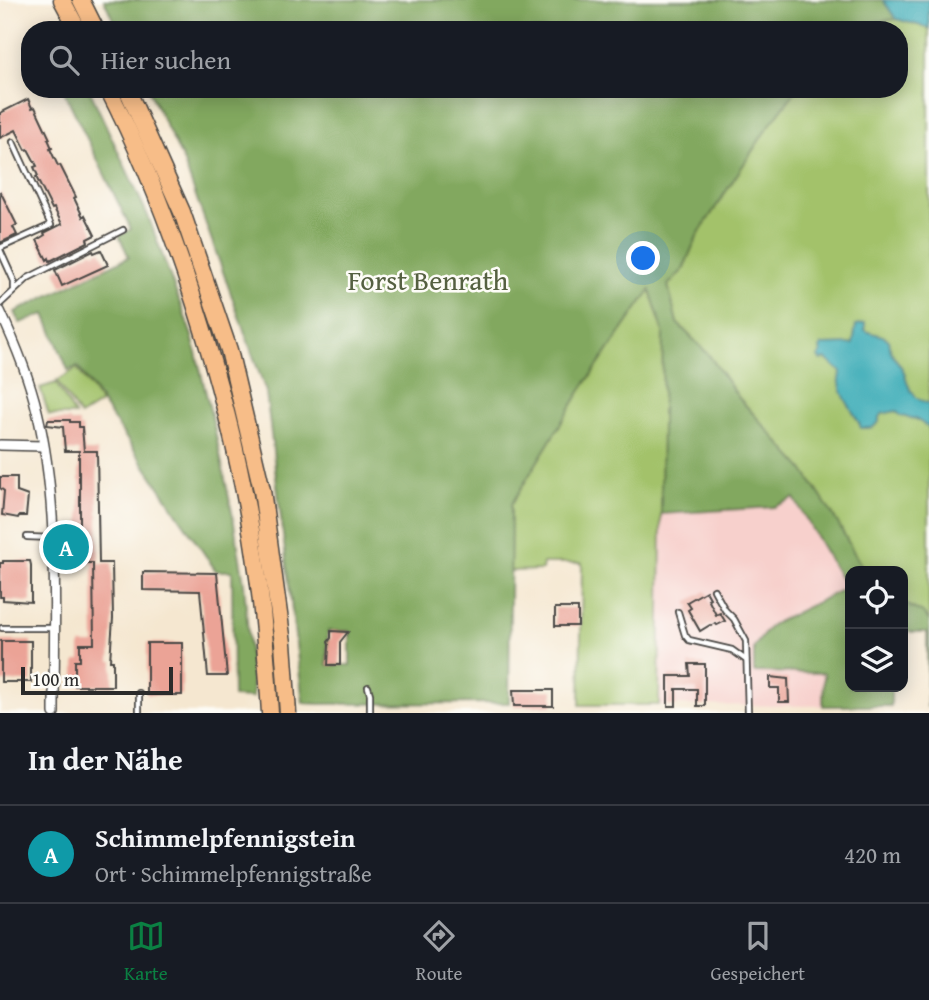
<!DOCTYPE html>
<html lang="de">
<meta charset="utf-8">
<style>
body{margin:0;font-family:"Gentium Book Plus",serif;background:#20242c;color:#f1f3f6}
.controls{position:absolute;right:21px;bottom:21px;display:grid;overflow:hidden;border-radius:14px;box-shadow:0 4px 18px #0003}
.controls button{width:63px;height:63px;display:grid;place-items:center;padding:0;border:0;border-bottom:2px solid #363941;background:#171b24;color:#f1f3f6;font:35px sans-serif}
.scale{position:absolute;left:21px;bottom:18px;width:152px;box-sizing:border-box;padding-left:7px;border:4px solid #2b2b2b;border-top:0;font-size:19px;line-height:24px;white-space:nowrap;color:#2b2b2b;-webkit-text-stroke:5px #fdfcf7;paint-order:stroke}
.you{position:absolute;left:644px;top:259px;width:24px;height:24px;margin:-18px;border:5px solid #fff;border-radius:50%;background:#1a73e8;box-shadow:0 0 0 10px #1a73e833}
.badge{display:grid;place-items:center;width:46px;height:46px;border-radius:50%;background:#0b8043;color:#fff;font-size:23px;font-weight:700}
.pin{position:absolute;translate:-50% -50%;border:4px solid #fff;box-shadow:0 2px 7px #0006}
.list{margin:0;padding:0;list-style:none}
h2{display:flex;justify-content:space-between;align-items:center;height:91px;margin:0;padding:0 28px;font-size:30px}
h2 small{font-size:23px;font-weight:400;color:#9ea1a6}
.list li{display:grid;grid-template-columns:46px 1fr auto;gap:21px;align-items:center;box-sizing:border-box;height:98px;padding:0 28px;border-top:2px solid #363941}
.list b{display:block;font-size:26px;white-space:nowrap}
.list p{margin:0;font-size:23px;white-space:nowrap;color:#9ea1a6}
.list em{font-size:23px;font-style:normal;color:#9ea1a6}
.icon{flex:none;width:38px;height:38px;fill:none;stroke:currentColor;stroke-width:2;stroke-linecap:round;stroke-linejoin:round}
.map{position:relative;flex:none;width:929px;height:713px;overflow:hidden}
.search{position:absolute;background:#171b24;box-shadow:0 4px 18px #0003;left:21px;right:21px;top:21px;height:77px;display:flex;align-items:center;gap:18px;box-sizing:border-box;padding:0 24px;border-radius:28px;color:#9ea1a6;font-size:26px}
.sheet{height:189px;background:#171b24}
nav{display:flex;justify-content:space-around;align-items:center;box-sizing:border-box;height:98px;border-top:2px solid #363941;background:#171b24;font-size:19px;color:#9ea1a6}
nav a{display:grid;justify-items:center;gap:4px}
nav .on{color:#0b8043}
.map>svg:first-child{display:block}
</style>
<div class="map">
<svg width="929" height="713" viewBox="0 0 929 713">
<rect width="100%" height="100%" fill="#fdfcf7"/>
<filter id="ink" filterUnits="userSpaceOnUse"><feTurbulence type="fractalNoise" baseFrequency=".0143" numOctaves="2"/><feDisplacementMap in="SourceGraphic" scale="14" xChannelSelector="R" yChannelSelector="G"/><feConvolveMatrix kernelMatrix="1 2 1 2 8 2 1 2 1" color-interpolation-filters="sRGB"/></filter>
<filter id="wash" filterUnits="userSpaceOnUse"><feTurbulence type="fractalNoise" baseFrequency=".00686" numOctaves="4" result="noise"/><feDisplacementMap in="SourceGraphic" scale="28" xChannelSelector="R" yChannelSelector="G"/><feGaussianBlur stdDeviation="1.57" result="paint"/><feColorMatrix in="noise" values="0 0 0 0 0 0 0 0 0 0 0 0 0 0 0 0 0 1.4 0 .05"/><feComposite in="paint" operator="in"/></filter>
<g filter="url(#wash)">
<rect width="100%" height="100%" fill="#f5e7d0"/>
<!-- built -->
<path fill="#f7d0cc" d="M794,497L846,588L823,598L754,672L824,673L823,706L659,705L661,514L774,507Z"/>
<!-- green -->
<g fill="#a3c26a" stroke="#67764a" stroke-width="2">
<path d="M896,19L929,28V620L922,613L903,603V571H864L836,520L803,469L739,398L708,354L677,323L668,285L683,270L697,236L766,130L797,89H899V30H848L854,25Z"/>
<path d="M650,290L663,331L659,705H580L582,563H543L542,570L510,571L511,505L581,390Z"/>
<path d="M77,368L101,403L80,416L57,381Z"/>
<path d="M56,383L75,415H49L40,388Z"/>
</g>
<!-- forest -->
<g fill="#82a85e" stroke="#566a44" stroke-width="2" fill-rule="evenodd">
<path d="M104,0H883L896,19L854,25L848,30H118Z"/>
<path d="M63,89H89L148,216L192,336L213,422L233,517L244,582L253,698L233,697L232,571H216L78,367L68,370L45,314L20,323L15,312L129,257L119,236L131,229Z"/>
<path d="M148,89H797L766,130L697,236L683,270L668,285L677,323L708,354L739,398L803,469L836,520L864,571H850V687H891V706H823L824,673L754,672V647L771,625L846,588L794,498L774,507L661,514L663,331L650,290L581,390L511,505L509,703L319,704L303,703L266,392L183,160ZM328,631H350V665H327Z"/>
<path d="M903,603L923,613L929,620V707H927V632H903Z"/>
</g>
<!-- water -->
<g fill="#39aab6" stroke="#326a70" stroke-width="2">
<path d="M883,0H929V28L896,19Z"/>
<path d="M865,323V330C872,335 880,333 888,339C888,351 897,360 903,370C906,376 907,384 911,391C915,393 914,396 917,398C921,401 925,401 929,404V428L916,419L901,416L896,411L882,414L879,417V422L872,428H861C856,413 842,400 840,384C839,380 841,376 841,372L826,359L820,360L818,357L821,353L820,349L821,345L853,344L856,325Z"/>
</g>
<g id="blocks">
<!-- building -->
<g fill="#eba396">
<path d="M28,99L32,108L35,107L50,139H48L52,148L50,149L58,166L60,165L76,197L74,198L83,217L85,215L95,235L87,239L88,242L50,261L49,258L47,260L37,240L45,235L44,233L62,224L54,208L52,209L36,177L38,176L34,167L37,166L28,149L26,150L16,130L0,138V113Z"/>
<path d="M0,191L17,225L13,227L17,235L0,243Z"/>
<path d="M101,250L108,265L62,286L55,270L93,251L94,253Z"/>
<path d="M48,420H70V422H79V427H82L84,451H97L99,563H112L113,618L110,661H113V686H75V661H80V644H94L93,563H80V481H79V451H65L63,427L47,425Z"/>
<path d="M0,477H17V492L28,496L26,516H19L18,518L2,515L4,491L0,488Z"/>
<path d="M3,561H30L31,565V602L3,600V597H0V563H3Z"/>
<path d="M143,572L217,573L227,676H208L200,591L143,590Z"/>
<path d="M706,591L710,598L708,599L716,615L720,613L725,621L717,625L715,623L711,626L710,625L700,631L688,610L691,608L687,602Z"/>
<rect x="555" y="608" width="23" height="18"/>
<path d="M331,631L348,632L340,642V665H328L329,645L328,642L331,638Z"/>
<rect x="1" y="641" width="30" height="41"/>
<rect x="147" y="643" width="35" height="52"/>
<path d="M689,664H705V706H697V689H676V706H668V676H690Z"/>
<path d="M770,677L788,679L789,702H779V688H770Z"/>
<path d="M513,690H553V706H514Z"/>
</g>
</g>
</g>
<g filter="url(#ink)">
<use href="#blocks" fill-opacity="0" stroke="#494744" stroke-width="2"/>
<g fill="none" stroke-linecap="round" stroke-linejoin="round">
<!-- lane casing -->
<g stroke="#494744" stroke-width="8">
<g id="lane">
<path d="M0,248L51,225L13,142"/>
<path d="M0,250L14,281V289"/>
<path d="M0,304L28,278L123,230"/>
<path d="M27,537L52,538"/>
<path d="M714,590L725,610L734,619L746,641L748,713"/>
<path d="M678,612L685,635L689,640L732,650L746,660"/>
<path d="M2,628H53"/>
<path d="M368,687L370,694V713"/>
<path d="M139,713V693"/>
</g>
</g>
<!-- street casing -->
<g stroke="#494744" stroke-width="12">
<g id="street">
<path d="M0,311C15,343 29,377 37,411C60,506 54,616 54,713"/>
<path d="M0,445L43,446"/>
</g>
</g>
<!-- highway casing -->
<g stroke="#494744" stroke-width="19">
<g id="highway">
<path d="M62,0L78,30"/>
<path d="M81,0L96,30"/>
<path d="M108,89C143,157 171,229 194,301C222,389 245,478 257,570C264,618 267,665 270,713"/>
<path d="M127,89L182,212L229,350L262,490L283,643L288,713"/>
</g>
</g>
<!-- lane -->
<use href="#lane" stroke="#fff" stroke-width="4.5"/>
<!-- street -->
<use href="#street" stroke="#fff" stroke-width="9"/>
<!-- highway -->
<use href="#highway" stroke="#f7bd88" stroke-width="16"/>
</g>
</g>
<g text-anchor="middle" stroke-width="5" stroke-linejoin="round" paint-order="stroke">
<!-- park labels -->
<g font-size="28" fill="#556041" stroke="#fdfcf7">
<text x="428" y="290">Forst Benrath</text>
</g>
</g>
</svg>
<div class="controls">
<button><svg class="icon" aria-label="locate" viewBox="0 0 24 24"><circle cx="12" cy="12" r="6"/><path d="M12 2v4M12 18v4M2 12h4M18 12h4"/></svg></button>
<button><svg class="icon" aria-label="layers" viewBox="0 0 24 24"><path d="M12 4l9 5-9 5-9-5zM3 14l9 5 9-5"/></svg></button>
</div>
<div class="scale">100 m</div>
<div class="you"></div>
<div class="pin badge" style="left:66px;top:547px;background:#0f9aa8">A</div>
<div class="search"><svg class="icon" aria-label="search" viewBox="0 0 24 24"><circle cx="10" cy="10" r="6"/><path d="M15 15l6 6"/></svg>Hier suchen</div>
</div>
<section class="sheet">
<h2>In der Nähe<small></small></h2>
<ul class="list">
<li><span class="badge" style="background:#0f9aa8">A</span><div><b>Schimmelpfennigstein</b><p>Ort · Schimmelpfennigstraße</p></div><em>420 m</em></li>
</ul>
</section>
<nav>
<a class="on"><svg class="icon" aria-label="map" viewBox="0 0 24 24"><path d="M3 6l6-2 6 2 6-2v14l-6 2-6-2-6 2zM9 4v14M15 6v14"/></svg>Karte</a>
<a><svg class="icon" aria-label="directions" viewBox="0 0 24 24"><path d="M12 3l9 9-9 9-9-9zM9 14v-3h6M13 9l2 2-2 2"/></svg>Route</a>
<a><svg class="icon" aria-label="saved" viewBox="0 0 24 24"><path d="M7 4h10v16l-5-4-5 4z"/></svg>Gespeichert</a>
</nav>
